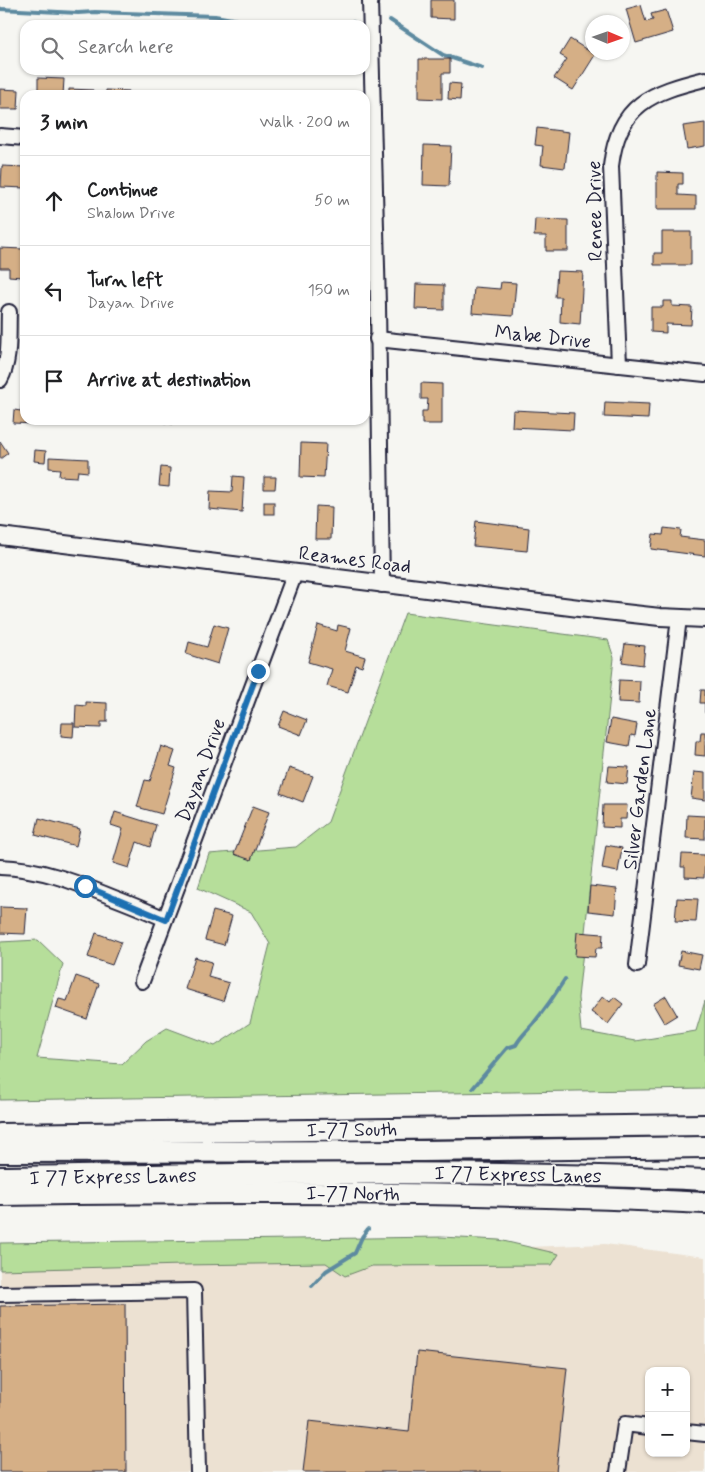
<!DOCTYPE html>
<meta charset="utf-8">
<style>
body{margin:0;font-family:Mynerve,sans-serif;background:#f2f2f2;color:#202124}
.controls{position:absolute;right:15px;bottom:15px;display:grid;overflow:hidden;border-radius:10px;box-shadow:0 1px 4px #0004}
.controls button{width:45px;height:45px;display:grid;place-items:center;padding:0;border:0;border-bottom:1px solid #e0e0e0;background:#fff;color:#202124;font:25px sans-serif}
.compass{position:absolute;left:585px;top:15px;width:45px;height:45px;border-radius:50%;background:#fff;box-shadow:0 1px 4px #0004;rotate:92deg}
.stop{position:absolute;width:15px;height:15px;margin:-11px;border:4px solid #1f6fb2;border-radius:50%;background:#fff}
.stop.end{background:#1f6fb2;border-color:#fff;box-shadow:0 1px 5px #0008}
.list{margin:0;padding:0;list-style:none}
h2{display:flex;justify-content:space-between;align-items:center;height:65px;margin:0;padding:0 20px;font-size:21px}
h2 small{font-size:16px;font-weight:400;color:#757577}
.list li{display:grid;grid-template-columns:32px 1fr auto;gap:15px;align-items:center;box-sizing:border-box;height:90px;padding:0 20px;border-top:1px solid #e0e0e0}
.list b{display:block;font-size:19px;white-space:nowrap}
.list p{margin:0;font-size:16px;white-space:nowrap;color:#757577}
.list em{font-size:16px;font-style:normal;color:#757577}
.icon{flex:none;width:28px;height:28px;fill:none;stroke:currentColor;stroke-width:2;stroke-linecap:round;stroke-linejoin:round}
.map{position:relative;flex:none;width:705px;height:1472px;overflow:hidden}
.search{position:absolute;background:#fff;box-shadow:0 1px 4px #0004;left:20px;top:20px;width:350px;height:55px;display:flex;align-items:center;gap:12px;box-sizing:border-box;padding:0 18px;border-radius:15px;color:#757577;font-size:19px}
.panel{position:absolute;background:#fff;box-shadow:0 1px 4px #0004;left:20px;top:90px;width:350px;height:335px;border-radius:15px}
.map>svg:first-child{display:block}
</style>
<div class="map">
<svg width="705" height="1472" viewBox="0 0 705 1472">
<rect width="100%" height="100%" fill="#f6f6f2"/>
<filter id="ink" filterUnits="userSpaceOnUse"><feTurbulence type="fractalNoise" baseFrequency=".02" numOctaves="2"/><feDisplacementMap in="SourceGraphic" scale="10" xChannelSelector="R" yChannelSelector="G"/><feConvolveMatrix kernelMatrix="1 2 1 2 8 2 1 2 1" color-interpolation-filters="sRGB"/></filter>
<g filter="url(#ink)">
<!-- built -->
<path fill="#ece1d2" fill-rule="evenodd" d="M605,1244L705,1257V1472H0V1263L342,1254ZM649,1371H686V1453H649Z"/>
<!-- green -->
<g fill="#b6de9a" stroke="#6c806a">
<path d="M405,613L608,640L614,658L578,998L581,1031L635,1041L696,1031L705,1001V1089L0,1100V942L38,940L63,964L37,1058L122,1064L146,1041L167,1028L215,1046L250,1023L270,944L251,912L198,888L209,854L296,847L328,822Z"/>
<path d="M441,1237L499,1240L559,1254L552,1265L372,1266L345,1276L326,1263L183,1265L0,1270V1243Z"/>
</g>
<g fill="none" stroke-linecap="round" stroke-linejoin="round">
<!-- stream -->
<g stroke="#5d8aa0" stroke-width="4">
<path d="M0,9L78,13L95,12L215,16L266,25"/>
<path d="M390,20L443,55L482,68"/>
<path d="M338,25L353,22"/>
<path d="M473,1088L507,1048L516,1045C520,1037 527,1031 533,1024C545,1009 555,995 565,979"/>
<path d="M312,1286L326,1271L355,1253L362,1237L368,1229"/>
</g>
</g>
<!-- building -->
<g fill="#d5af86" stroke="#22223b">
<path d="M431,0H454V19L431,18Z"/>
<path d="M641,5L646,22L653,20L651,14L666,10L673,32L636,43L626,9Z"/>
<path d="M570,39L595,55L573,90L554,78L567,59L560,55Z"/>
<path d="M419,59H450V73H442V99L419,98Z"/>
<path d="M38,78L64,79L63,95H38Z"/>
<path d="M449,83L461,84L460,100L448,99Z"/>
<path d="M0,89L19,90L18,109H0Z"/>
<path d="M69,89L93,90V95H69Z"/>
<path d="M106,90L129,91V95H106Z"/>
<path d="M705,123V146L687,149L683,126Z"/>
<path d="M537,128L569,132L565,168L541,165L543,146L535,145Z"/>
<path d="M424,145L451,146L449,186L423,185Z"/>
<path d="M2,166L25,167V188L1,187Z"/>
<path d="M657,172L683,173V184H678V195L696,196V209H657Z"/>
<path d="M535,219L568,220V251H546V236H534Z"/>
<path d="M662,232H691V265H654V253H662Z"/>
<path d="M0,248L23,249L22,277L9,276V268H0Z"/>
<path d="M557,271L583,272L580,324L560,322L561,297H555Z"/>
<path d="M501,282L516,283L513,316L472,313L474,287L500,289Z"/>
<path d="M416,284L444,285V310L415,309Z"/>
<path d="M663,301H672V306L692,307L691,325L666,324V333L651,332V307H663Z"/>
<path d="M421,383L442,384V424H422V411H427L428,399H421Z"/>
<path d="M22,397H25V420H35V424L13,423L14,410L21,411Z"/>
<path d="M605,402L649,404L648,419L604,417Z"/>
<path d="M513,410L574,413L573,430L512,427Z"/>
<path d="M148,420H174L173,424Z"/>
<path d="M300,420H323V423L300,422Z"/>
<path d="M0,441L8,453L0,459Z"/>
<path d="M301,443L326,444L324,478L300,477Z"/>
<path d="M35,450L46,451L45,462L34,461Z"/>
<path d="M49,457L88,459V472L78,471L77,477L59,476L60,469L49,468Z"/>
<path d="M161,467L170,468L169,487L159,486Z"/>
<path d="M233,476L244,477L242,512L209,509L210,491L232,492Z"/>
<path d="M264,477H276L275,489H264Z"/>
<rect x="264" y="502" width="10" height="12"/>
<path d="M316,506L332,507L331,539H315Z"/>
<path d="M476,521L529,528L527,551L473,546Z"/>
<path d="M664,528L681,530L680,537L705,540V556L651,549L653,534L663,535Z"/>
<path d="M214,624L228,628L218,664L186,654L189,642L207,647Z"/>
<path d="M318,625L337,631L338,625L351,628L345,651L365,657L362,667L356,665L348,692L327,686L332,669L308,662Z"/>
<path d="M625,644L645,646L643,665L622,662Z"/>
<path d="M619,680L640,681L639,703L618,702Z"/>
<path d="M701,690H705V713V703H700Z"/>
<path d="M86,702L107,703V722H101V728L75,727L76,705L86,706Z"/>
<path d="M284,711L307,720L301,735L278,726Z"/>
<path d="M611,719L637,724L635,736L631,735L629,746L607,742Z"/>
<path d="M62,723H74L73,737L61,736Z"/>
<path d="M701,732H705V756L695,755L696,741H700Z"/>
<path d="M161,746L175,751L170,766L176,768L162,814L137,807L145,780L150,781Z"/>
<path d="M609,766L629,767L627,784L607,782Z"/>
<path d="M289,768L313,776L303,802L280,793Z"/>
<path d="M694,772L705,773V800L691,798Z"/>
<path d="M603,805H627L626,819H620V828L602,827Z"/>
<path d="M253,806L269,812L251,860L234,854Z"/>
<path d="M115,812L156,825L150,847L137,842L129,868L113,863L123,829L111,825Z"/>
<path d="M687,815L705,816V839L686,838Z"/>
<path d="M39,818L80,829L76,846L35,835Z"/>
<path d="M606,845L622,848L618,872L602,869Z"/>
<path d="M682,854L705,855L704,878L685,877V867H681Z"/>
<path d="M590,886L617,889L615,914L588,911Z"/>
<path d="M677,898L698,899L696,922L675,921Z"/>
<path d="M0,907L27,908L25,934L0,933Z"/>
<path d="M213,911L232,916L224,945L205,940Z"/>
<path d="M577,932L603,934L602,948H596L595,957L575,956Z"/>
<path d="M96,933L121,942L112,965L88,957Z"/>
<path d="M681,951L702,955L699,969L678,965Z"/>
<path d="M195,957L212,962L208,977L229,983L223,1001L185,989Z"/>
<path d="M76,976L99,984L87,1019L56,1008L59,999L67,1001Z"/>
<path d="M603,996L610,1002L614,997L623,1004L608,1024L591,1012Z"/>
<path d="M666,996L677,1015L664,1023L653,1004Z"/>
<path d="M125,1304L126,1472H0V1306Z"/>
<path d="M417,1352L567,1368L556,1472H303L309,1421L409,1432Z"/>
</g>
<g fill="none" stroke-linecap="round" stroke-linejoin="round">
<!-- minor casing -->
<g stroke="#22223b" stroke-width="18">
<g id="minor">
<path d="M370,0L378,305L382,585"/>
<path d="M0,136L25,138"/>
<path d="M377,339L705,374"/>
<path d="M619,365L611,166C618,104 652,92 705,79"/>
<path d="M0,380C11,360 8,334 9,312"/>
<path d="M0,867C40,868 75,882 112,897C130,904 148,911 165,919"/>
<path d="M637,965L679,618"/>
<path d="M142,981L295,573"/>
<path d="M0,1294L194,1291L198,1472"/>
<path d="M686,1432L705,1434"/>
<path d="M618,1472L625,1424L649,1427"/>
</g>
</g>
<!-- major casing -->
<g stroke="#22223b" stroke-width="20">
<path id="major" d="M0,536L579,608L660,617L705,619"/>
</g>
<!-- highway casing -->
<g stroke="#22223b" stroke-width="24">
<g id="highway">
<path d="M0,1134L705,1125"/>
<path d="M0,1152L423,1151L705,1147"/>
<path d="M0,1177C235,1174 470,1169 705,1180"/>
<path d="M0,1195C235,1192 470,1191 705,1203"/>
</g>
</g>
<!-- minor -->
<use href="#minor" stroke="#f6f6f2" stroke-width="14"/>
<!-- major -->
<use href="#major" stroke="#f6f6f2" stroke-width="16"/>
<!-- highway -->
<use href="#highway" stroke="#f6f6f2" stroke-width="20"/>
</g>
</g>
<g fill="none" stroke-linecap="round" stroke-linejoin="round" filter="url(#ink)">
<!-- route -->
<path stroke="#1f6fb2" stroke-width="6" d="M85,886L166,920L258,671"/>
</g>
<g text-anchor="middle" stroke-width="4" stroke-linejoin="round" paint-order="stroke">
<!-- street labels -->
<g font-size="20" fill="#22223b" stroke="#f6f6f2">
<text transform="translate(594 211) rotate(-91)" y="7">Renee Drive</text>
<text transform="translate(543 336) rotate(6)" y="7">Mabe Drive</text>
<text transform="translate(355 559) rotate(7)" y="7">Reames Road</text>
<text transform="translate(200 770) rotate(-70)" y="7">Dayan Drive</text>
<text transform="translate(639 789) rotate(-83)" y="7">Silver Garden Lane</text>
<text transform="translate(352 1129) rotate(-1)" y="7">I-77 South</text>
<text transform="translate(518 1174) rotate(1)" y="7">I 77 Express Lanes</text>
<text transform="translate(113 1176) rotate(-1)" y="7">I 77 Express Lanes</text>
<text x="353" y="1200">I-77 North</text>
</g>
</g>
</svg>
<div class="controls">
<button>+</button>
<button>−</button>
</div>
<svg class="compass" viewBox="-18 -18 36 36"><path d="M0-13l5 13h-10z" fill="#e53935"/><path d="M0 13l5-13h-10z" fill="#757577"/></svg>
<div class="stop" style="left:85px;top:886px"></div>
<div class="stop end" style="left:258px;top:671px"></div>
<div class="search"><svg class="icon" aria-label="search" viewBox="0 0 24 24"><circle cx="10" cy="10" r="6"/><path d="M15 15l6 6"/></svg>Search here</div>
<section class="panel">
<h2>3 min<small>Walk · 200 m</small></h2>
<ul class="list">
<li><svg class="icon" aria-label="ahead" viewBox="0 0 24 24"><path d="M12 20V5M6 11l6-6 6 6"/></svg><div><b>Continue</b><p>Shalom Drive</p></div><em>50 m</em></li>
<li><svg class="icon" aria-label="left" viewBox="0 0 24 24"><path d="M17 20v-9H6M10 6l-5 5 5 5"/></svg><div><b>Turn left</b><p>Dayan Drive</p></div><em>150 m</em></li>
<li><svg class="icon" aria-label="arrive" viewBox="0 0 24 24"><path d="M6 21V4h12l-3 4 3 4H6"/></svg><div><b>Arrive at destination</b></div></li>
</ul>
</section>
</div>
